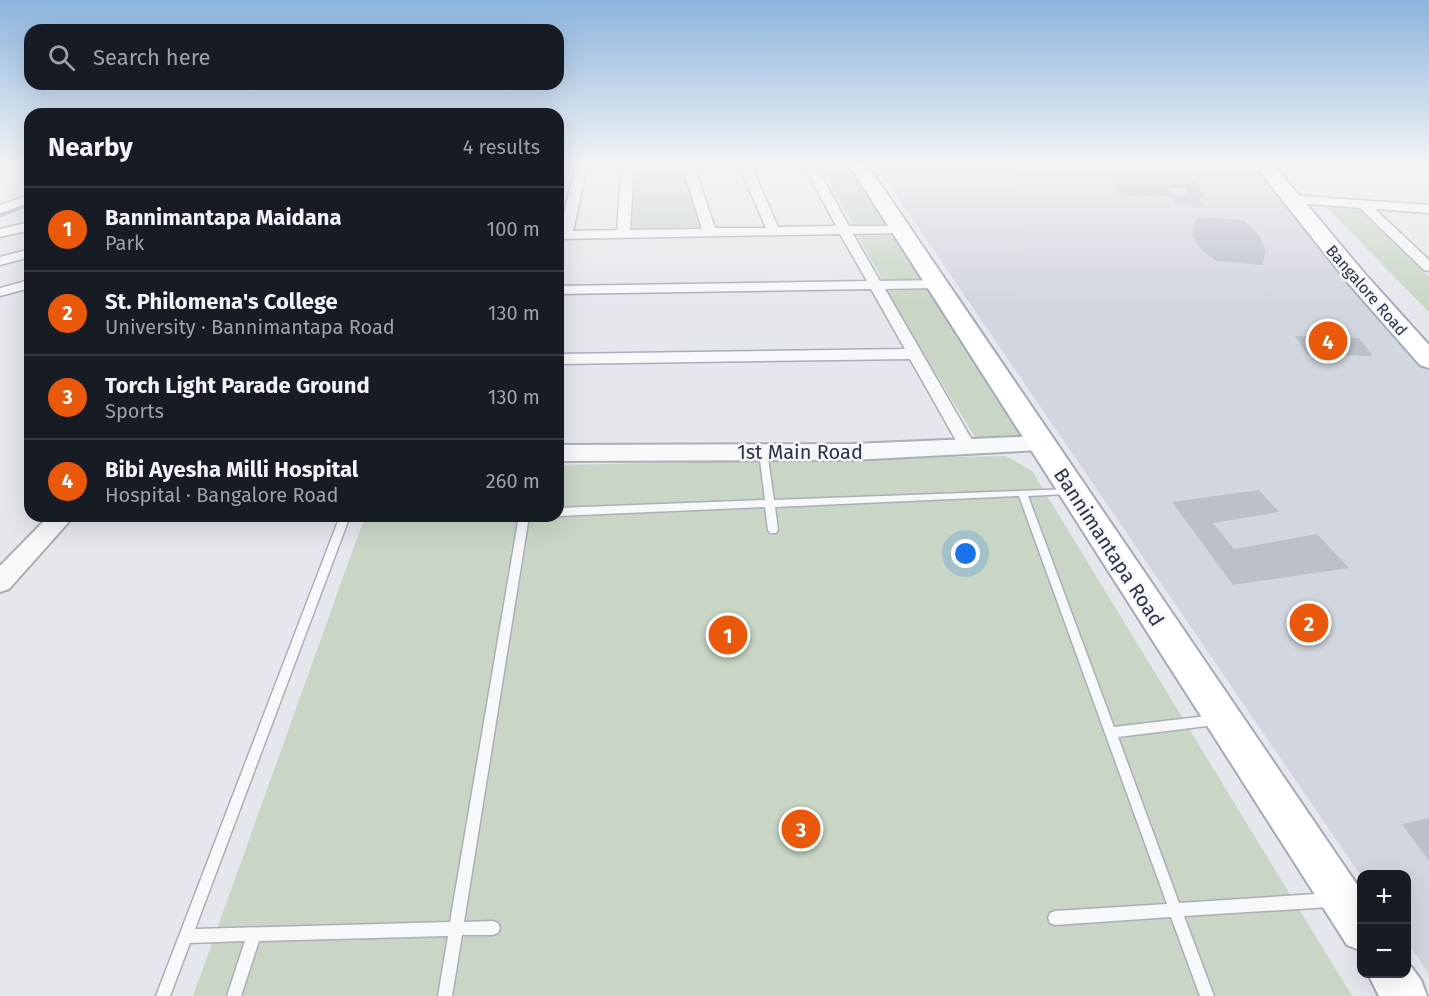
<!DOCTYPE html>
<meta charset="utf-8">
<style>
body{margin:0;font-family:"Fira Sans",sans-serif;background:#20242c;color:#f1f3f6}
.controls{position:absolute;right:18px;bottom:18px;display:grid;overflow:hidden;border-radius:12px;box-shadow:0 6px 24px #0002}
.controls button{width:54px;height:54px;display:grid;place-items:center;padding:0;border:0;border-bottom:2px solid #363941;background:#171b24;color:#f1f3f6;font:30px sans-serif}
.you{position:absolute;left:966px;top:554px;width:21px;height:21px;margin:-15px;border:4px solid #fff;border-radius:50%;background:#1a73e8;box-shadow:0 0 0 9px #1a73e833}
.badge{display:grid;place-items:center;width:39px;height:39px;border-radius:50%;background:#ea580c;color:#fff;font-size:20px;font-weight:700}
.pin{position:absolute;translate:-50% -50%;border:3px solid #fff;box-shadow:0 2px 6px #0006}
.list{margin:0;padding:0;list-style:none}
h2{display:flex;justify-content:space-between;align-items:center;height:78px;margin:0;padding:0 24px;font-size:26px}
h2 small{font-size:20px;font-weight:400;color:#9ea1a6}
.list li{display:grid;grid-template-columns:39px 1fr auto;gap:18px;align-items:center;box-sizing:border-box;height:84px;padding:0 24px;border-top:2px solid #363941}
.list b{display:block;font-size:22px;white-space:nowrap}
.list p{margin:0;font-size:20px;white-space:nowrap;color:#9ea1a6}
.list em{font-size:20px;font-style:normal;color:#9ea1a6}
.icon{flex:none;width:33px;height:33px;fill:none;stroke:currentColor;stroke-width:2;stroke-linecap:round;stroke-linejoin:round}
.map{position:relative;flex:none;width:1429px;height:996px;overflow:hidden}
.search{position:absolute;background:#171b24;box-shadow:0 6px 24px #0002;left:24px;top:24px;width:540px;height:66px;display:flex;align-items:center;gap:15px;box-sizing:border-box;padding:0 21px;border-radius:18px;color:#9ea1a6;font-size:22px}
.panel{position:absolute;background:#171b24;box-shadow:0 6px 24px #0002;left:24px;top:108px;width:540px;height:414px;border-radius:18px}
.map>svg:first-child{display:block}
</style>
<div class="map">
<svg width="1429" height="996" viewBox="0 0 1429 996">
<rect width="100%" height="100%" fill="#e4e7ec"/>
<!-- built -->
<path fill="#d2d6de" d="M874,163H1247L1429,371V974L1407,941L1406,874L1361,876Z"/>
<!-- green -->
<g fill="#c9d6c5">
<path d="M635,163H680L702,230L630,231Z"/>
<path d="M818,163H850L890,225L855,227Z"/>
<path d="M1326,207L1360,210L1429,277V312Z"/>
<path d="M897,235L926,279L883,281L858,236Z"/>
<path d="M929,289L1027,437L976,439L885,291Z"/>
<path d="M1006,456L1032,471L1352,996H193L365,516H558V465Z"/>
</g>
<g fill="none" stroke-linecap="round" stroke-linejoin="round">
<!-- stream -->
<path stroke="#9fb4cc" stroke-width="3" d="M0,216L30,204"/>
</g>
<!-- building -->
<g fill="#bbc0ca" fill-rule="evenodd">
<path d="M1181,167L1192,172L1187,174L1192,176L1189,178L1195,181L1206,198H1199L1205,206L1176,205L1172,197L1120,195L1110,176H1118L1115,170L1126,169L1129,173L1144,171L1142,169L1154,168L1156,171ZM1168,188H1184L1190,196L1174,195Z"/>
<path d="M1199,217L1243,220L1259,235L1266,251L1262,265L1216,261L1201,249L1193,237V226Z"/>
<path d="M1295,336L1359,338L1373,356L1307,354Z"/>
<path d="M1259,490L1279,512L1213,523L1234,549L1317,534L1349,568L1233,585L1172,502Z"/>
<path d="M1429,818V861L1402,824Z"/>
</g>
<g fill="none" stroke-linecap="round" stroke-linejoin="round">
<!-- service casing -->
<g stroke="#a9aeb7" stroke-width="3">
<g id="service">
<path d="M763,449L767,452L774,500L1071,489L1072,491L1068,494L1028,496L1114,727L1215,715L1219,716L1221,720L1219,724L1215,725L1118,737L1179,903L1331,893L1336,895L1338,900L1336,905L1331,907L1184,916L1214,996H1200L1171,917L1055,925L1050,923L1048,918L1050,913L1055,911L1167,904L1019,496L775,507L778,530L776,533H770L768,530L765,507L558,516V508L765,500L759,452Z"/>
<path d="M340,516H350L195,929L450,922L519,516H529L464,922L493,921L498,923L500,928L498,933L493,935H462L452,996H438L448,936L259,941L241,996H227L245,941L190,943L170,996H156Z"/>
</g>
</g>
<!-- minor casing -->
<g stroke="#a9aeb7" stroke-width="3">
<g id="minor">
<path d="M576,163H588L573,231L617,230L622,163H634L630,230L702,229L681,163H693L715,228H766L738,163H750L778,227L836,226L803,163H814L849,226H905L907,229L905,232L901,233L853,234L880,281L937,280L944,284L937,288L885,289L976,447L974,451H962L910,359L558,364V354L905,349L871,289L558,294V286L867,281L840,234L558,239Z"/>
<path d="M30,195V203L0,213V205Z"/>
<path d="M1289,195L1429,205V213L1375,209L1429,260V271L1424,270L1360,208L1285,202L1283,199Z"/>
<path d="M30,222V230L0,237V229Z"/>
<path d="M30,249V257L0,265V257Z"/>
<path d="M30,280V288L0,296V288Z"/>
</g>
</g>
<!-- tertiary casing -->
<g stroke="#a9aeb7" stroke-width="4">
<g id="tertiary">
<path d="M1041,436L1048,438L1052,443L1048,448L1041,450L852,460L558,461V445L852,444Z"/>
<path d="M49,516H74L9,589L0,592V566Z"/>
</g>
</g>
<!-- primary casing -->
<g stroke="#a3abb8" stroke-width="4">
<g id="primary">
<path d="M848,163H866L1362,892V951L1347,945Z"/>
<path d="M1253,163H1272L1365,274L1429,345V368L1420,365L1349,284Z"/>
<path d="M1406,960L1421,980L1427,996H1379L1368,974H1406Z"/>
</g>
</g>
<!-- service -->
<use href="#service" fill="#f7f8fa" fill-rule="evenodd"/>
<!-- minor -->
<use href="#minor" fill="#f7f8fa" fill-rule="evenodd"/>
<!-- tertiary -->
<use href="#tertiary" fill="#f7f8fa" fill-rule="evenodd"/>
<!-- primary -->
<use href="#primary" fill="#fff" fill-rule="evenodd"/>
</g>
<!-- sky -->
<linearGradient id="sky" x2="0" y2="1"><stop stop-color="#8bb4dd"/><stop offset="0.54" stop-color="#f3f4f6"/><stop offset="1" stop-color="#f3f4f6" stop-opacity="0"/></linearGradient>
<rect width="1429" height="303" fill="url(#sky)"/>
<g text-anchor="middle" stroke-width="5" stroke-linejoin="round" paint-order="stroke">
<!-- far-street labels -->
<g font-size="16" fill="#2b3445" stroke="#f4f6f9">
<text transform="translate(1367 290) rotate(49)" y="6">Bangalore Road</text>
</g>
<!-- street labels -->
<g font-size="20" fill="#2b3445" stroke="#f4f6f9">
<text x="800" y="459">1st Main Road</text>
<text transform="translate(1109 547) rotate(57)" y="7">Bannimantapa Road</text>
</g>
</g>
</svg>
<div class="controls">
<button>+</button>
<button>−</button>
</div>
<div class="you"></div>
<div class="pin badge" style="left:728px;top:635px">1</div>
<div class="pin badge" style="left:1309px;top:623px">2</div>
<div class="pin badge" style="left:801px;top:829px">3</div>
<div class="pin badge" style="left:1328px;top:341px">4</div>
<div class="search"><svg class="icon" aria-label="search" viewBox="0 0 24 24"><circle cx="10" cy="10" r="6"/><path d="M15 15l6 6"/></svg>Search here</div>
<section class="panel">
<h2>Nearby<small>4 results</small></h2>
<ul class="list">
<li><span class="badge">1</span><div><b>Bannimantapa Maidana</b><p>Park</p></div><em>100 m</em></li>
<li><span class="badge">2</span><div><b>St. Philomena's College</b><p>University · Bannimantapa Road</p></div><em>130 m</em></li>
<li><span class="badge">3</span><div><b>Torch Light Parade Ground</b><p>Sports</p></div><em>130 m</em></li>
<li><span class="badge">4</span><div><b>Bibi Ayesha Milli Hospital</b><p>Hospital · Bangalore Road</p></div><em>260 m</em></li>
</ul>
</section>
</div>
